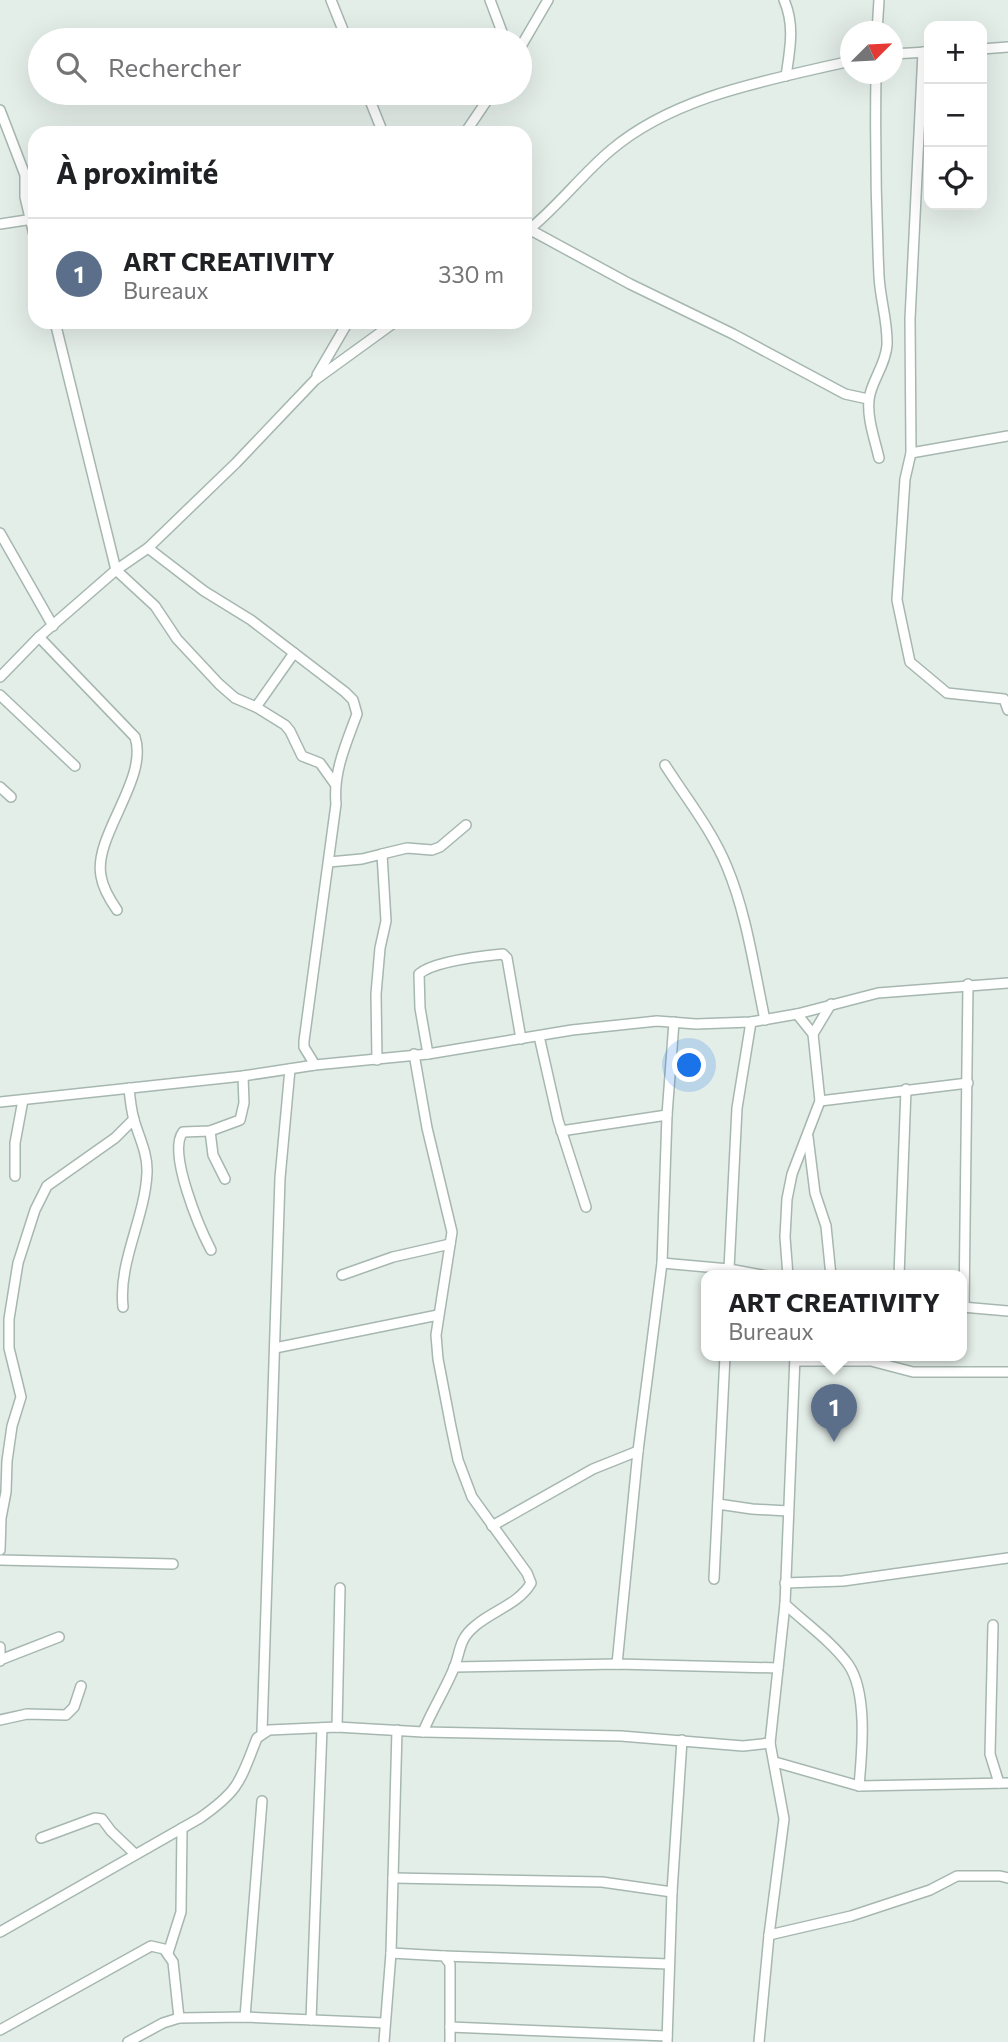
<!DOCTYPE html>
<html lang="fr">
<meta charset="utf-8">
<style>
body{margin:0;font-family:Commissioner,sans-serif;background:#f2f2f2;color:#202124}
.controls{position:absolute;right:21px;top:21px;display:grid;overflow:hidden;border-radius:14px;box-shadow:0 7px 28px #0002}
.controls button{width:63px;height:63px;display:grid;place-items:center;padding:0;border:0;border-bottom:2px solid #e0e0e0;background:#fff;color:#202124;font:35px sans-serif}
.compass{position:absolute;left:840px;top:21px;width:63px;height:63px;border-radius:50%;background:#fff;box-shadow:0 7px 28px #0002;rotate:66deg}
.you{position:absolute;left:690px;top:1066px;width:24px;height:24px;margin:-18px;border:5px solid #fff;border-radius:50%;background:#1a73e8;box-shadow:0 0 0 10px #1a73e833}
.badge{display:grid;place-items:center;width:46px;height:46px;border-radius:50%;background:#111827;color:#fff;font-size:23px;font-weight:700}
.pin{position:absolute;translate:-50% -58px;filter:drop-shadow(0 2px 4px #0008)}
.pin::after{content:'';position:absolute;top:37px;width:24px;height:21px;background:inherit;clip-path:polygon(0 0,100% 0,50% 100%)}
.popup{position:absolute;left:701px;top:1270px;width:266px;height:91px;box-sizing:border-box;display:grid;place-content:center;border-radius:14px;background:#fff;filter:drop-shadow(0 2px 5px #0005);font-size:23px;white-space:nowrap;color:#757577}
.popup b{font-size:26px;color:#202124}
.popup::after{content:'';position:absolute;left:50%;top:100%;margin-left:-14px;border:14px solid transparent;border-top-color:#fff}
.list{margin:0;padding:0;list-style:none}
h2{display:flex;justify-content:space-between;align-items:center;height:91px;margin:0;padding:0 28px;font-size:30px}
h2 small{font-size:23px;font-weight:400;color:#757577}
.list li{display:grid;grid-template-columns:46px 1fr auto;gap:21px;align-items:center;box-sizing:border-box;height:112px;padding:0 28px;border-top:2px solid #e0e0e0}
.list b{display:block;font-size:26px;white-space:nowrap}
.list p{margin:0;font-size:23px;white-space:nowrap;color:#757577}
.list em{font-size:23px;font-style:normal;color:#757577}
.icon{flex:none;width:38px;height:38px;fill:none;stroke:currentColor;stroke-width:2;stroke-linecap:round;stroke-linejoin:round}
.map{position:relative;flex:none;width:1008px;height:2042px;overflow:hidden}
.search{position:absolute;background:#fff;box-shadow:0 7px 28px #0002;left:28px;top:28px;width:504px;height:77px;display:flex;align-items:center;gap:18px;box-sizing:border-box;padding:0 24px;border-radius:38px;color:#757577;font-size:26px}
.panel{position:absolute;background:#fff;box-shadow:0 7px 28px #0002;left:28px;top:126px;width:504px;height:203px;border-radius:21px}
.map>svg:first-child{display:block}
</style>
<div class="map">
<svg width="1008" height="2042" viewBox="0 0 1008 2042">
<rect width="100%" height="100%" fill="#e4eee9"/>
<g fill="none" stroke-linecap="round" stroke-linejoin="round">
<!-- minor casing -->
<g stroke="#a6b7b0" stroke-width="12">
<g id="minor">
<path d="M331,0L347,40"/>
<path d="M490,0L505,40"/>
<path d="M784,0C795,25 790,49 786,76"/>
<path d="M877,32L879,0"/>
<path d="M520,48L548,0"/>
<path d="M982,49L1008,47"/>
<path d="M923,52L910,319L911,453L905,479L897,600L910,662L947,693L1004,699L1008,710"/>
<path d="M892,54L928,52"/>
<path d="M876,74C875,141 876,209 879,276C880,299 888,322 887,345C886,365 870,383 869,400C867,419 875,440 879,458"/>
<path d="M367,93L383,133"/>
<path d="M0,110L25,175V197L35,239"/>
<path d="M465,133L492,93"/>
<path d="M0,224L33,219"/>
<path d="M525,227L630,284L733,334L845,394L868,399"/>
<path d="M526,232C557,208 581,175 611,150C676,95 770,80 850,61"/>
<path d="M55,322L116,570L155,606L177,639L219,684L235,698L256,707"/>
<path d="M317,375L348,322"/>
<path d="M911,453L1008,436"/>
<path d="M0,533L53,626"/>
<path d="M148,548L204,591L251,620L345,692L353,700L357,714C346,744 333,772 336,804L304,1041V1047L315,1065"/>
<path d="M39,637L135,737C149,779 93,836 101,876C103,889 110,900 117,910"/>
<path d="M294,653L256,707L285,725L290,731L302,756L320,763L335,784"/>
<path d="M0,677L39,637L116,570L148,548L236,463L315,380L395,322"/>
<path d="M0,695L75,766"/>
<path d="M665,765C686,798 712,830 727,867C747,915 754,969 765,1020"/>
<path d="M0,787L11,797"/>
<path d="M382,854L407,848L432,850L440,847L466,825"/>
<path d="M329,862L362,859L382,854L386,921L380,948L376,994L377,1060"/>
<path d="M751,1022L737,1108L729,1269L767,1276"/>
<path d="M813,1034L831,1004"/>
<path d="M539,1036L558,1120L586,1207"/>
<path d="M428,1054L420,1008L419,974C434,961 482,956 503,954L507,958L521,1039"/>
<path d="M820,1101L968,1083"/>
<path d="M0,1102L243,1076L315,1065L428,1054L572,1030L657,1021L696,1024L751,1022L797,1014L878,993L1008,983"/>
<path d="M210,1131L213,1155L225,1179"/>
<path d="M561,1131L667,1115"/>
<path d="M808,1137L815,1193L826,1226L831,1276"/>
<path d="M15,1176V1143L23,1100"/>
<path d="M211,1250C200,1229 167,1152 183,1132L210,1131L240,1120L244,1103L243,1076"/>
<path d="M662,1263L729,1269V1276"/>
<path d="M342,1275L393,1257L450,1244"/>
<path d="M788,1276L785,1237L787,1199L792,1174L820,1101L813,1034L797,1014"/>
<path d="M899,1276L906,1089"/>
<path d="M123,1307C118,1262 145,1218 147,1173C148,1154 139,1137 134,1120C131,1109 130,1099 129,1088"/>
<path d="M962,1307L1008,1311"/>
<path d="M964,1308L968,984"/>
<path d="M275,1348L438,1315"/>
<path d="M795,1361H871L913,1372H1008"/>
<path d="M718,1504L752,1509L788,1511"/>
<path d="M492,1526L593,1469L638,1451"/>
<path d="M0,1550L1,1518L6,1492L7,1461L12,1426L21,1397L9,1348V1319L18,1263L35,1210L47,1186L115,1138L134,1119"/>
<path d="M0,1560L173,1564"/>
<path d="M714,1579L725,1356"/>
<path d="M785,1583L843,1581L1008,1558"/>
<path d="M785,1604C805,1623 831,1641 848,1664C868,1692 862,1753 859,1786"/>
<path d="M993,1625L990,1754L999,1783"/>
<path d="M0,1647V1661"/>
<path d="M0,1660L59,1637"/>
<path d="M617,1664L638,1451L662,1263L667,1115L674,1022"/>
<path d="M454,1667L617,1664L778,1668"/>
<path d="M0,1720L27,1714L66,1715L74,1707L81,1686"/>
<path d="M337,1727L340,1588"/>
<path d="M262,1732L280,1178L290,1069"/>
<path d="M423,1732L621,1736L743,1746L770,1743"/>
<path d="M775,1762L859,1786L1008,1783"/>
<path d="M41,1838L95,1818L102,1819L111,1831L135,1854"/>
<path d="M393,1878L602,1882L672,1892"/>
<path d="M0,1932L200,1818C240,1790 240,1781 257,1738L269,1730L337,1727L423,1732C432,1710 445,1690 454,1668C461,1651 458,1640 475,1626C492,1611 519,1604 531,1583L527,1573L472,1497L458,1460L451,1427L438,1359L436,1335L452,1232L427,1128L414,1054"/>
<path d="M769,1935L851,1916L930,1890L957,1876H1000L1008,1878"/>
<path d="M168,1953L181,1912L182,1828"/>
<path d="M391,1953L444,1956L450,1964V2042"/>
<path d="M444,1956L669,1964"/>
<path d="M245,2017L262,1801"/>
<path d="M311,2020L322,1728"/>
<path d="M450,2027L667,2036"/>
<path d="M0,2030L151,1946L164,1949L173,1962L179,2018"/>
<path d="M128,2042L163,2023L179,2018L245,2017L384,2023"/>
<path d="M384,2042L391,1953L397,1730"/>
<path d="M667,2042L672,1892L682,1740"/>
<path d="M759,2042L769,1935L784,1819L770,1743L785,1604L795,1356"/>
</g>
</g>
<!-- minor -->
<use href="#minor" stroke="#fff" stroke-width="9"/>
</g>
</svg>
<div class="controls">
<button>+</button>
<button>−</button>
<button><svg class="icon" aria-label="locate" viewBox="0 0 24 24"><circle cx="12" cy="12" r="6"/><path d="M12 2v4M12 18v4M2 12h4M18 12h4"/></svg></button>
</div>
<svg class="compass" viewBox="-18 -18 36 36"><path d="M0-13l5 13h-10z" fill="#e53935"/><path d="M0 13l5-13h-10z" fill="#757577"/></svg>
<div class="you"></div>
<div class="pin badge" style="left:834px;top:1442px;background:#5c6f8a">1</div>
<div class="popup"><b>ART CREATIVITY</b>Bureaux</div>
<div class="search"><svg class="icon" aria-label="search" viewBox="0 0 24 24"><circle cx="10" cy="10" r="6"/><path d="M15 15l6 6"/></svg>Rechercher</div>
<section class="panel">
<h2>À proximité<small></small></h2>
<ul class="list">
<li><span class="badge" style="background:#5c6f8a">1</span><div><b>ART CREATIVITY</b><p>Bureaux</p></div><em>330 m</em></li>
</ul>
</section>
</div>
